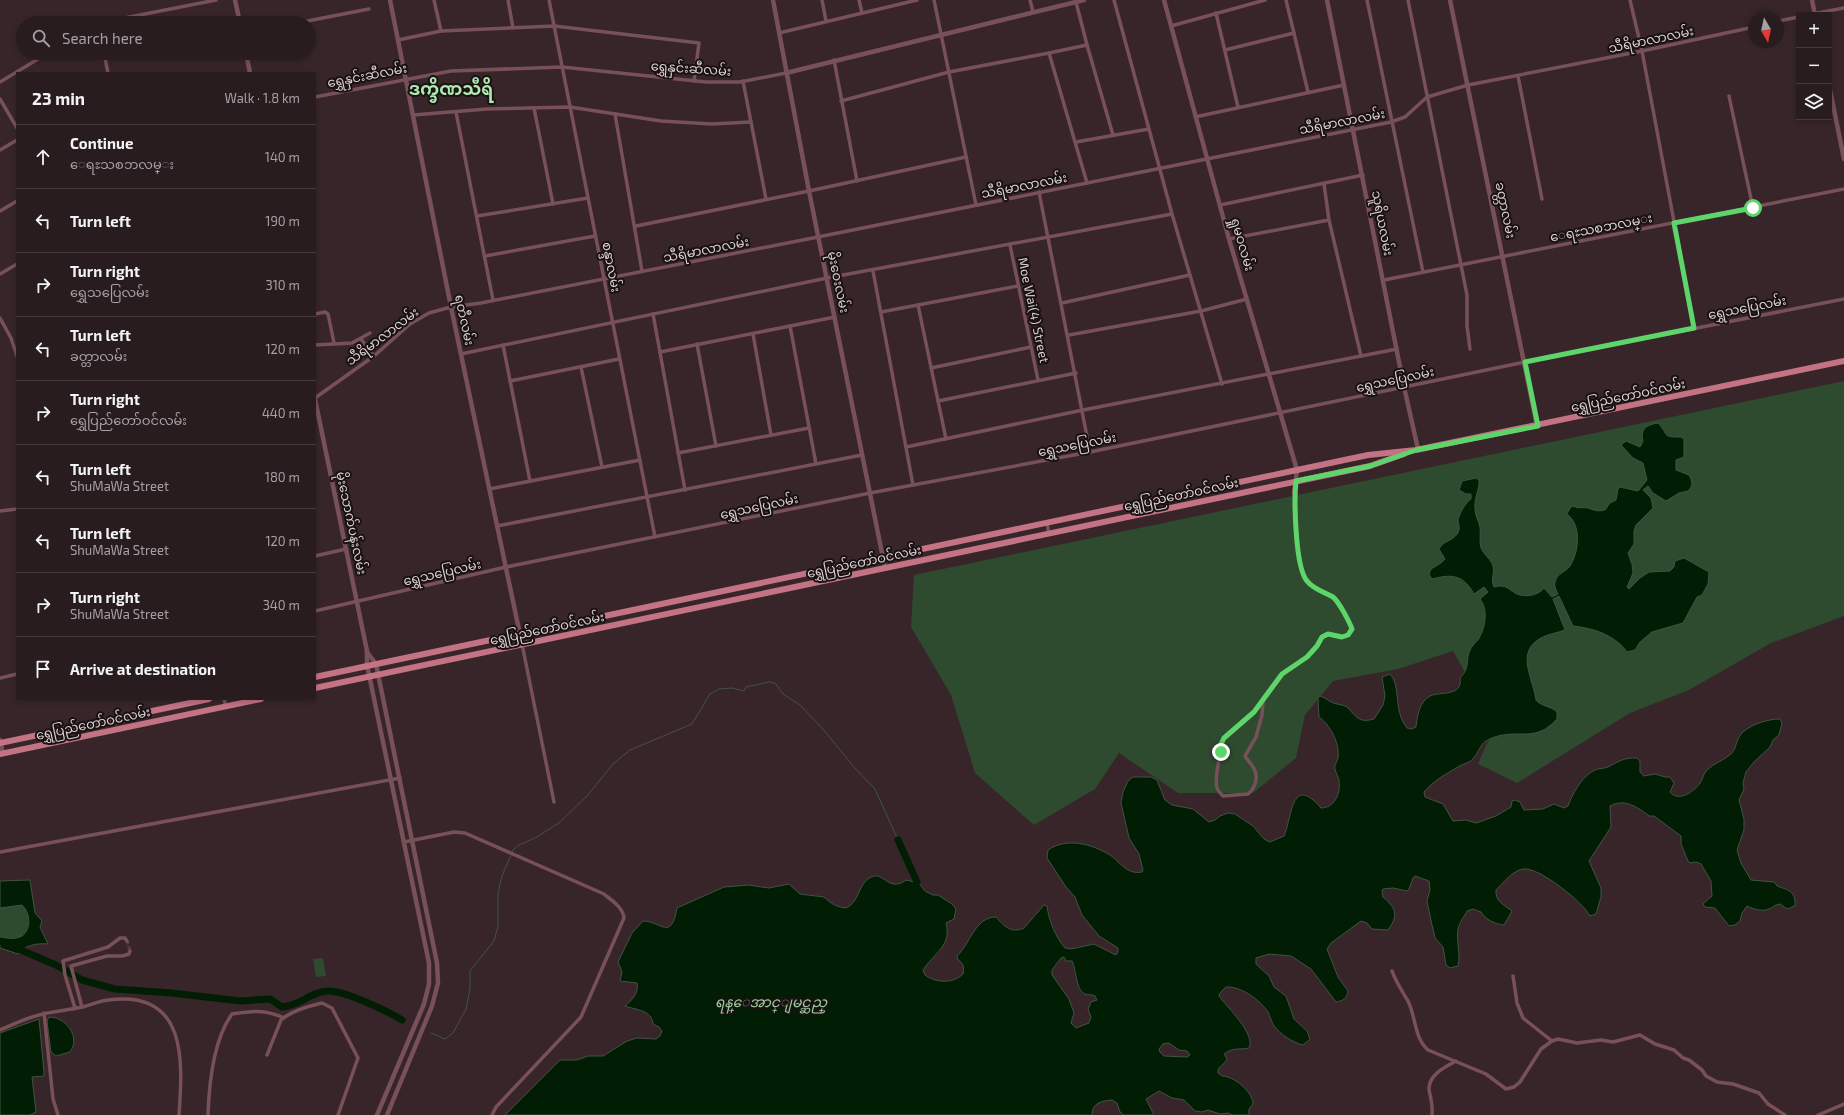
<!DOCTYPE html>
<meta charset="utf-8">
<style>
body{margin:0;font-family:"Exo 2","Noto Sans Myanmar",sans-serif;background:#312528;color:#f1f3f6}
.controls{position:absolute;right:12px;top:12px;display:grid;overflow:hidden;border-radius:0px;box-shadow:0 2px 6px #0003}
.controls button{width:36px;height:36px;display:grid;place-items:center;padding:0;border:0;border-bottom:1px solid #453a3d;background:#291c1f;color:#f1f3f6;font:20px sans-serif}
.compass{position:absolute;left:1748px;top:12px;width:36px;height:36px;border-radius:50%;background:#291c1f;box-shadow:0 2px 6px #0003;rotate:171deg}
.stop{position:absolute;width:12px;height:12px;margin:-9px;border:3px solid #5ed56b;border-radius:50%;background:#fff}
.stop.end{background:#5ed56b;border-color:#fff;box-shadow:0 1px 4px #0008}
.list{margin:0;padding:0;list-style:none}
h2{display:flex;justify-content:space-between;align-items:center;height:52px;margin:0;padding:0 16px;font-size:17px}
h2 small{font-size:13px;font-weight:400;color:#a5a1a4}
.list li{display:grid;grid-template-columns:26px 1fr auto;gap:12px;align-items:center;box-sizing:border-box;height:64px;padding:0 16px;border-top:1px solid #453a3d}
.list b{display:block;font-size:15px;white-space:nowrap}
.list p{margin:0;font-size:13px;white-space:nowrap;color:#a5a1a4}
.list em{font-size:13px;font-style:normal;color:#a5a1a4}
.icon{flex:none;width:22px;height:22px;fill:none;stroke:currentColor;stroke-width:2;stroke-linecap:round;stroke-linejoin:round}
.map{position:relative;flex:none;width:1844px;height:1115px;overflow:hidden}
.search{position:absolute;background:#291c1f;box-shadow:0 2px 6px #0003;left:16px;top:16px;width:300px;height:44px;display:flex;align-items:center;gap:10px;box-sizing:border-box;padding:0 14px;border-radius:22px;color:#a5a1a4;font-size:15px}
.panel{position:absolute;background:#291c1f;box-shadow:0 2px 6px #0003;left:16px;top:72px;width:300px;height:628px;border-radius:0px}
.map>svg:first-child{display:block}
</style>
<div class="map">
<svg width="1844" height="1115" viewBox="0 0 1844 1115">
<rect width="100%" height="100%" fill="#372529"/>
<!-- grass -->
<g fill="#2e4a2f">
<path d="M1844,381V616L1771,643L1689,690L1630,713L1517,783L1478,764L1486,745L1497,728L1453,651L1398,669L1333,681L1305,715L1296,758L1253,793H1178L1119,753L1095,789L1034,825L975,773L951,695L911,627L914,575Z"/>
<path d="M22,905C30,912 32,929 22,936C15,940 7,938 0,937V908Z"/>
<path d="M323,958L326,976L316,977L313,959Z"/>
</g>
<!-- water -->
<g fill="#011e04" stroke="#425342" fill-rule="evenodd">
<path d="M1658,423C1670,436 1661,437 1681,437L1684,439V457L1676,460V470L1689,475C1692,481 1694,485 1688,491L1679,493L1666,501L1653,493L1648,486L1643,490L1651,498L1653,508L1636,525L1634,531V544L1628,553L1632,564L1633,573L1627,587L1629,589L1640,578L1649,572L1670,571L1674,567L1675,561L1684,558L1709,572L1708,584L1702,595L1697,597L1683,623L1652,632L1640,642L1635,650L1627,652C1615,635 1593,628 1573,626L1559,596L1553,599L1565,630C1557,633 1548,634 1541,638C1515,652 1533,678 1536,700C1540,706 1551,706 1557,712V719C1536,742 1522,730 1498,736C1477,742 1483,748 1472,760C1469,763 1462,764 1458,767C1446,774 1433,781 1424,792L1425,797L1443,804L1453,821L1466,820L1476,823L1496,816L1511,807L1512,801L1515,800L1520,802L1524,810L1543,809L1554,804L1564,808L1568,806C1572,794 1582,777 1593,771C1597,768 1603,769 1608,767C1617,762 1625,757 1637,758L1640,761V772L1644,776L1655,774L1665,777H1670L1674,783L1670,792C1678,802 1693,793 1700,783C1703,779 1703,774 1707,770C1714,763 1725,760 1732,753C1737,747 1736,738 1743,732C1752,724 1768,719 1780,719L1782,723L1779,735L1773,740L1770,747L1754,762L1746,772L1743,783L1744,789L1739,800L1744,819V830L1737,850L1741,863L1751,880L1774,882L1776,884L1777,886C1788,890 1796,891 1795,906L1787,909L1780,904C1775,904 1773,908 1769,909C1762,912 1753,909 1747,906L1742,913L1740,921L1735,925L1729,926L1715,908L1705,907L1703,904L1712,896L1711,881L1701,864L1696,862L1690,863L1688,861L1681,844V836L1654,816H1649C1638,807 1624,798 1610,806L1611,827L1589,861L1601,888V897L1596,914L1590,916C1584,903 1538,866 1523,869C1512,871 1504,882 1496,890C1495,901 1504,905 1512,911L1504,925C1495,924 1486,920 1481,912L1473,909L1467,911C1464,917 1459,923 1458,929C1456,942 1461,954 1458,966L1450,968L1446,965L1443,947L1435,938L1430,916L1427,901L1430,890L1429,881L1415,876L1413,878L1409,889L1407,891L1393,888L1383,889L1382,891L1383,897C1396,908 1399,915 1388,930L1372,929L1367,923L1361,921L1331,943L1327,949L1338,977L1348,991C1347,998 1343,1001 1336,1002L1311,969L1291,956L1269,954L1256,958V964L1269,976L1274,987L1286,996L1294,1019L1307,1031L1310,1039L1303,1045C1292,1042 1281,1035 1274,1026C1272,1023 1270,1016 1268,1012C1260,1000 1241,986 1226,987L1220,993L1219,996C1227,1007 1256,1034 1249,1048C1240,1050 1233,1047 1224,1054L1227,1059C1225,1065 1217,1066 1218,1073L1222,1076C1234,1076 1253,1092 1253,1104L1249,1109V1115H1232L1229,1113L1220,1114L1208,1110L1202,1112L1195,1111L1184,1100L1172,1098L1159,1091L1146,1099L1154,1115H1124L1120,1112L1117,1103L1112,1100C1101,1101 1092,1103 1092,1115H505L560,1060H577L588,1056H603L627,1041L637,1038L656,1039L660,1036L662,1031L659,1027L653,1024C652,1010 636,1010 625,1006C632,1000 639,993 637,983L620,981L622,972L618,962L632,933L643,921C661,921 671,942 677,908L724,887L748,885L769,888L789,884L800,894L824,897C831,904 837,907 846,908C860,902 858,883 871,877C884,871 889,893 906,880L919,883L925,891L933,895H938L952,904L956,909L954,919L946,923C952,946 934,953 923,970L925,975C936,983 953,984 963,974C964,968 964,963 958,960L957,956C970,944 975,917 996,917C1004,926 1011,934 1024,928L1044,905L1047,906C1049,921 1055,936 1065,948L1071,949L1094,944L1116,955L1118,952V948L1099,936L1082,915L1075,897L1066,887L1047,858L1048,850C1067,837 1092,844 1110,855C1120,862 1127,875 1142,872L1143,870L1139,854L1129,838L1121,803L1123,792L1128,781L1133,777H1151L1157,780L1165,800L1172,805L1193,809L1209,822L1215,820L1220,816L1228,813L1235,814L1253,826L1264,839L1270,842L1284,836C1292,818 1291,773 1321,808C1334,808 1341,794 1339,781C1339,777 1336,774 1335,769C1334,765 1337,762 1338,758C1340,743 1330,725 1319,717L1318,698L1320,696C1327,698 1330,703 1337,704C1340,705 1346,705 1348,708C1357,718 1360,723 1374,719L1383,705L1385,696L1382,677L1390,674C1399,682 1396,706 1401,717C1402,721 1405,725 1407,728L1412,729L1416,727C1417,717 1419,702 1430,696C1441,691 1463,697 1460,678C1471,667 1465,661 1470,650C1472,646 1475,643 1478,640C1485,629 1489,610 1480,599L1488,592L1484,587L1474,594C1463,574 1451,574 1432,579L1429,574L1431,569L1441,563L1445,559L1439,549C1443,540 1456,541 1459,530C1460,527 1458,523 1458,520C1459,514 1466,502 1471,499V494H1466L1459,490L1462,481L1476,478L1479,480C1480,489 1474,497 1475,509C1475,516 1479,521 1480,527C1481,534 1479,540 1481,548C1484,555 1491,559 1493,566C1495,573 1490,580 1494,587C1508,583 1509,592 1520,595C1527,597 1539,595 1544,588L1552,597L1558,594C1556,590 1554,586 1555,582C1557,573 1566,572 1570,566C1579,552 1582,525 1567,514L1570,508L1573,506C1579,509 1582,507 1588,508C1594,510 1597,512 1605,510L1610,503L1616,500L1618,489L1620,487L1638,491L1647,480L1643,463L1633,458L1621,445L1626,441L1640,447L1643,441C1640,428 1647,425 1658,423ZM1064,957L1066,961H1072C1076,968 1076,991 1085,994C1088,995 1091,994 1095,996L1097,1000L1091,1002L1088,1009L1091,1017L1089,1023L1076,1028L1071,1023L1074,1013L1069,999L1052,975V970L1061,958ZM1169,1043L1179,1050L1187,1051L1190,1055L1187,1057L1164,1056L1160,1052L1159,1049L1163,1044Z"/>
<path d="M30,880L35,913L42,921L40,927L48,944C37,943 25,945 18,954L0,948V937C7,938 15,940 22,936C32,929 30,912 22,905L0,908V881Z"/>
<path d="M49,1017C66,1017 81,1037 70,1052L56,1056L51,1052L47,1021Z"/>
<path d="M39,1019L44,1072V1076L32,1077L36,1112L30,1115H0V1033Z"/>
</g>
<g fill="none" stroke-linecap="round" stroke-linejoin="round">
<!-- stream -->
<path stroke="#425342" stroke-width="1" d="M431,1033L445,1039L453,1033L466,1009L470,989V971L494,941L498,926V893L502,876L513,850L519,845L535,838L559,823L587,796L613,764L630,750L692,724L710,694L719,689L732,688L744,691L746,687L769,682L775,683L783,694L800,705L822,728L854,767L875,789L898,840"/>
<!-- river -->
<g stroke="#011e04" stroke-width="7">
<path d="M898,840L917,882"/>
<path d="M0,941L58,966L82,980L115,989L172,993L240,1001L270,999L282,1007C300,1006 312,991 328,991C344,990 387,1011 402,1020"/>
</g>
<!-- minor-tunnel -->
<path stroke="#503e42" stroke-width="3.5" stroke-dasharray="3.5 2" stroke-linecap="butt" d="M127,941L130,951"/>
<!-- minor -->
<g stroke="#785158" stroke-width="3.5">
<path d="M434,0L441,31"/>
<path d="M508,0L513,28"/>
<path d="M549,0L655,537"/>
<path d="M822,0L826,21"/>
<path d="M859,0L862,13"/>
<path d="M934,0L976,205"/>
<path d="M1030,0L1033,12"/>
<path d="M1114,0L1172,214L1222,384"/>
<path d="M1286,0L1308,92"/>
<path d="M1367,0L1423,272"/>
<path d="M1408,0L1467,295V326L1470,349"/>
<path d="M1630,0L1642,51L1694,328"/>
<path d="M1076,2L1087,45"/>
<path d="M1216,13L1238,107"/>
<path d="M1807,15L1844,8"/>
<path d="M1778,21L1799,17"/>
<path d="M99,23L216,0"/>
<path d="M297,23L369,9"/>
<path d="M1171,26L1265,0"/>
<path d="M779,33L917,0"/>
<path d="M398,40L441,31L554,26L699,43L694,81"/>
<path d="M1225,50L1294,33"/>
<path d="M104,53L108,73"/>
<path d="M1049,53L1087,45L1113,135"/>
<path d="M834,60L857,181"/>
<path d="M1518,76L1542,199"/>
<path d="M743,81L766,199"/>
<path d="M0,82L48,53"/>
<path d="M1729,96L1753,208"/>
<path d="M315,97L451,71L562,67L706,82H740L786,73"/>
<path d="M0,99L17,128"/>
<path d="M841,101L949,72L1049,53L1087,183"/>
<path d="M534,108L553,204"/>
<path d="M456,112L493,300"/>
<path d="M615,114L642,271"/>
<path d="M413,115L487,109L570,107L661,121L712,124L751,122"/>
<path d="M1195,117L1344,85"/>
<path d="M1076,142L1149,129"/>
<path d="M0,150L17,140"/>
<path d="M1039,192L1090,452"/>
<path d="M1220,205L1363,175"/>
<path d="M0,211L17,201"/>
<path d="M477,216L588,198"/>
<path d="M1329,220L1361,356"/>
<path d="M636,226L809,191L966,157"/>
<path d="M1229,239L1329,220L1324,184"/>
<path d="M1010,245L1038,380"/>
<path d="M485,256L595,236"/>
<path d="M873,271L913,485"/>
<path d="M0,274L17,264"/>
<path d="M1384,280L1844,189"/>
<path d="M1062,303L1190,275"/>
<path d="M918,305L946,439"/>
<path d="M881,312L1018,286"/>
<path d="M315,314L325,312L328,314L334,343"/>
<path d="M653,314L685,490"/>
<path d="M0,318L11,338L17,356"/>
<path d="M790,326L816,464"/>
<path d="M753,334L771,435"/>
<path d="M1069,335L1201,311L1247,299"/>
<path d="M361,339L374,356"/>
<path d="M697,344L716,446"/>
<path d="M315,345L352,343L370,333"/>
<path d="M503,345L530,481"/>
<path d="M660,352L835,317"/>
<path d="M461,354L827,278L1172,214"/>
<path d="M581,367L602,467"/>
<path d="M931,368L1031,347"/>
<path d="M510,381L619,359"/>
<path d="M315,398L374,356L410,324L429,313L451,307L481,303L818,237L1391,122L1405,117L1427,97L1468,85L1642,51L1754,27"/>
<path d="M938,401L1076,373"/>
<path d="M906,447L1083,410L1397,349"/>
<path d="M678,453L809,428"/>
<path d="M489,489L640,460"/>
<path d="M0,511L17,509"/>
<path d="M1047,523L1049,534"/>
<path d="M497,526L862,455"/>
<path d="M315,556L346,549"/>
<path d="M315,611L506,567L870,493L1090,452L1525,362L1844,299"/>
<path d="M522,644L554,802"/>
<path d="M0,678L17,674"/>
<path d="M224,699L226,707"/>
<path d="M1263,702L1262,715L1256,737L1245,756C1247,760 1251,763 1253,767C1259,776 1256,787 1248,794L1223,796C1221,794 1218,791 1217,788C1214,782 1221,745 1224,739L1254,713L1282,675L1307,657L1317,646L1322,637L1328,634L1342,637L1348,635L1352,629C1349,621 1339,602 1333,597C1325,592 1313,589 1307,581C1295,567 1295,513 1294,493"/>
<path d="M404,842L454,832L465,833L604,894C611,900 623,907 624,918L581,1017L496,1107L492,1115"/>
<path d="M0,852L400,778"/>
<path d="M1392,971C1396,982 1402,991 1408,1001C1416,1017 1414,1038 1428,1050L1486,1074L1506,1089L1514,1087L1520,1082L1541,1049L1552,1041L1558,1039L1577,1043L1601,1040L1613,1042L1640,1035L1655,1044L1674,1050L1683,1058L1689,1060L1702,1070L1706,1076L1717,1082L1733,1084L1759,1093L1768,1104L1785,1115"/>
<path d="M1513,976L1517,1003L1523,1018L1552,1041"/>
<path d="M82,1007L71,966L107,956H122L129,954L130,951"/>
<path d="M75,1008L65,975L63,961L108,947L120,938H125L127,941"/>
<path d="M44,1013L53,1099L58,1115"/>
<path d="M0,1030C14,1024 28,1017 43,1014C56,1011 69,1010 82,1007C91,1005 99,1001 108,1000C187,989 183,1060 179,1115"/>
<path d="M267,1055L281,1020C291,1011 309,1006 322,1003L332,1008L358,1058L338,1115"/>
<path d="M208,1115C209,1084 214,1039 232,1014C252,1011 264,1009 284,1018"/>
<path d="M1432,1115C1433,1106 1431,1099 1429,1090C1428,1075 1445,1067 1456,1061"/>
<path d="M1818,1115L1844,1104"/>
</g>
<!-- tertiary -->
<g stroke="#785158" stroke-width="4.5">
<path d="M235,0L240,23"/>
<path d="M390,0L451,307L522,644"/>
<path d="M773,0L809,191L885,568"/>
<path d="M1164,0L1229,239L1297,470L1294,493"/>
<path d="M1327,0L1404,387L1418,449"/>
<path d="M1450,0L1537,426"/>
<path d="M1812,0L1815,15"/>
<path d="M246,53L250,73"/>
<path d="M786,73L1084,0"/>
<path d="M1829,85L1844,159"/>
<path d="M315,399L367,651V665L429,963V984L424,1004L377,1115"/>
<path d="M367,652L376,664L437,963L438,983L432,1006L387,1115"/>
<path d="M0,740L3,754"/>
</g>
<!-- primary -->
<g stroke="#c37383" stroke-width="6">
<path d="M315,677L1297,470L1368,455L1416,450L1844,361"/>
<path d="M315,688L1370,466L1404,454"/>
<path d="M0,743L209,699"/>
<path d="M0,754L261,699"/>
</g>
</g>
<g fill="none" stroke-linecap="round" stroke-linejoin="round">
<!-- route -->
<path stroke="#5ed56b" stroke-width="5" d="M1221,752V744L1224,738L1254,712L1282,674L1307,657L1317,646L1322,637L1328,634L1342,637L1348,635L1352,629C1349,621 1339,602 1333,597C1324,592 1313,589 1307,581C1295,567 1294,500 1296,481L1370,466L1416,450L1538,426L1525,362L1694,328L1674,223L1753,208"/>
</g>
<g text-anchor="middle" stroke-width="4" stroke-linejoin="round" paint-order="stroke">
<!-- street labels -->
<g font-size="13" fill="#dbcfd1" stroke="#191112">
<text transform="translate(1651 39) rotate(-12)" y="5">သီရိမာလာလမ်း</text>
<text transform="translate(691 68) rotate(4)" y="5">ရွှေနှင်းဆီလမ်း</text>
<text transform="translate(367 75) rotate(-11)" y="5">ရွှေနှင်းဆီလမ်း</text>
<text transform="translate(1342 121) rotate(-11)" y="5">သီရိမာလာလမ်း</text>
<text transform="translate(1024 185) rotate(-11)" y="5">သီရိမာလာလမ်း</text>
<text transform="translate(1506 210) rotate(78)" y="5">ခတ္တာလမ်း</text>
<text transform="translate(1383 223) rotate(79)" y="5">သူရိယလမ်း</text>
<text transform="translate(1601 227) rotate(-11)" y="5">ေရႊသစၥာလမ္း</text>
<text transform="translate(1243 244) rotate(74)" y="5">ရှုမဝလမ်း</text>
<text transform="translate(706 249) rotate(-11)" y="5">သီရိမာလာလမ်း</text>
<text transform="translate(612 267) rotate(79)" y="5">စန္ဒာလမ်း</text>
<text transform="translate(839 282) rotate(78)" y="5">မိုးဝေးလမ်း</text>
<text transform="translate(1747 307) rotate(-11)" y="5">ရွှေသပြေလမ်း</text>
<text transform="translate(1034 310) rotate(78)" y="5">Moe Wai(4) Street</text>
<text transform="translate(465 320) rotate(78)" y="5">ရတီလမ်း</text>
<text transform="translate(382 336) rotate(-37)" y="5">သီရိမာလာလမ်း</text>
<text transform="translate(1395 379) rotate(-12)" y="5">ရွှေသပြေလမ်း</text>
<text transform="translate(1628 395) rotate(-12)" y="5">ရွှေပြည်တော်ဝင်လမ်း</text>
<text transform="translate(1077 444) rotate(-11)" y="5">ရွှေသပြေလမ်း</text>
<text transform="translate(1181 494) rotate(-12)" y="5">ရွှေပြည်တော်ဝင်လမ်း</text>
<text transform="translate(759 506) rotate(-12)" y="5">ရွှေသပြေလမ်း</text>
<text transform="translate(352 523) rotate(78)" y="5">မိုးသောက်ပန်းလမ်း</text>
<text transform="translate(864 561) rotate(-12)" y="5">ရွှေပြည်တော်ဝင်လမ်း</text>
<text transform="translate(442 572) rotate(-13)" y="5">ရွှေသပြေလမ်း</text>
<text transform="translate(547 628) rotate(-12)" y="5">ရွှေပြည်တော်ဝင်လမ်း</text>
<text transform="translate(93 723) rotate(-12)" y="5">ရွှေပြည်တော်ဝင်လမ်း</text>
</g>
<!-- water labels -->
<g font-size="14" font-style="italic" fill="#9acf9c" stroke="#191112">
<text x="771" y="1007">ရန္ေအာင္ျမင္ဆည္</text>
</g>
<!-- district labels -->
<g font-size="17" font-weight="bold" fill="#afebb1" stroke="#191112">
<text x="451" y="95">ဒက္ခိဏသီရိ</text>
</g>
</g>
</svg>
<div class="controls">
<button>+</button>
<button>−</button>
<button><svg class="icon" aria-label="layers" viewBox="0 0 24 24"><path d="M12 4l9 5-9 5-9-5zM3 14l9 5 9-5"/></svg></button>
</div>
<svg class="compass" viewBox="-18 -18 36 36"><path d="M0-13l5 13h-10z" fill="#e53935"/><path d="M0 13l5-13h-10z" fill="#a5a1a4"/></svg>
<div class="stop" style="left:1753px;top:208px"></div>
<div class="stop end" style="left:1221px;top:752px"></div>
<div class="search"><svg class="icon" aria-label="search" viewBox="0 0 24 24"><circle cx="10" cy="10" r="6"/><path d="M15 15l6 6"/></svg>Search here</div>
<section class="panel">
<h2>23 min<small>Walk · 1.8 km</small></h2>
<ul class="list">
<li><svg class="icon" aria-label="ahead" viewBox="0 0 24 24"><path d="M12 20V5M6 11l6-6 6 6"/></svg><div><b>Continue</b><p>ေရႊသစၥာလမ္း</p></div><em>140 m</em></li>
<li><svg class="icon" aria-label="left" viewBox="0 0 24 24"><path d="M17 20v-9H6M10 6l-5 5 5 5"/></svg><div><b>Turn left</b></div><em>190 m</em></li>
<li><svg class="icon" aria-label="right" viewBox="0 0 24 24"><path d="M7 20v-9h11M14 6l5 5-5 5"/></svg><div><b>Turn right</b><p>ရွှေသပြေလမ်း</p></div><em>310 m</em></li>
<li><svg class="icon" aria-label="left" viewBox="0 0 24 24"><path d="M17 20v-9H6M10 6l-5 5 5 5"/></svg><div><b>Turn left</b><p>ခတ္တာလမ်း</p></div><em>120 m</em></li>
<li><svg class="icon" aria-label="right" viewBox="0 0 24 24"><path d="M7 20v-9h11M14 6l5 5-5 5"/></svg><div><b>Turn right</b><p>ရွှေပြည်တော်ဝင်လမ်း</p></div><em>440 m</em></li>
<li><svg class="icon" aria-label="left" viewBox="0 0 24 24"><path d="M17 20v-9H6M10 6l-5 5 5 5"/></svg><div><b>Turn left</b><p>ShuMaWa Street</p></div><em>180 m</em></li>
<li><svg class="icon" aria-label="left" viewBox="0 0 24 24"><path d="M17 20v-9H6M10 6l-5 5 5 5"/></svg><div><b>Turn left</b><p>ShuMaWa Street</p></div><em>120 m</em></li>
<li><svg class="icon" aria-label="right" viewBox="0 0 24 24"><path d="M7 20v-9h11M14 6l5 5-5 5"/></svg><div><b>Turn right</b><p>ShuMaWa Street</p></div><em>340 m</em></li>
<li><svg class="icon" aria-label="arrive" viewBox="0 0 24 24"><path d="M6 21V4h12l-3 4 3 4H6"/></svg><div><b>Arrive at destination</b></div></li>
</ul>
</section>
</div>
